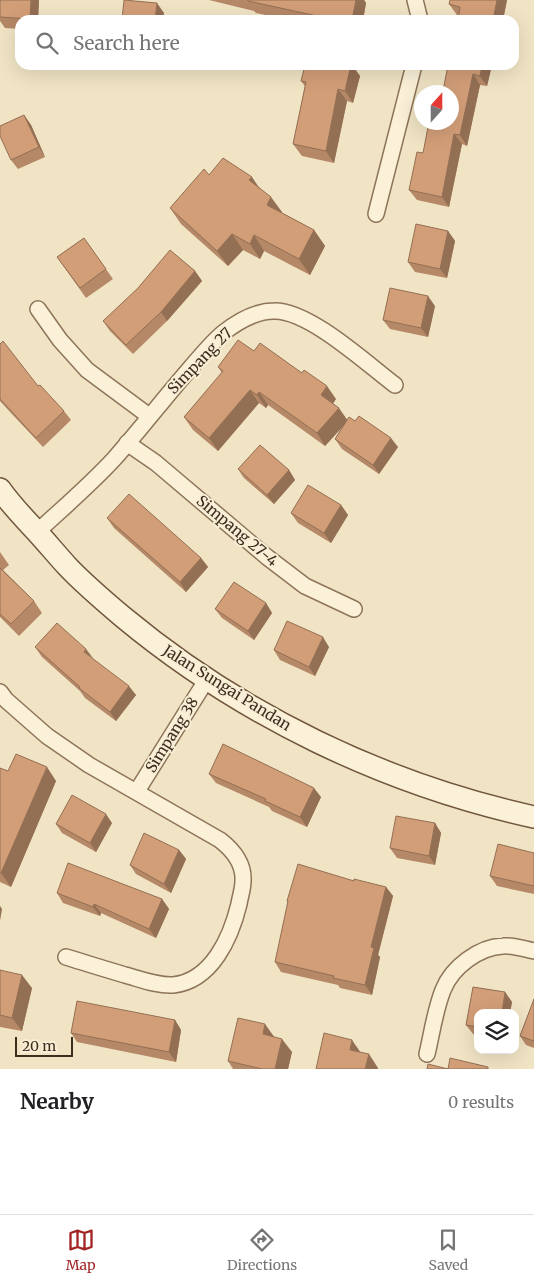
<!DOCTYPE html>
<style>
body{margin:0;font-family:Merriweather,serif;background:#f2f2f2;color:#202124}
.controls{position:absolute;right:15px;bottom:15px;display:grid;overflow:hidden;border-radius:10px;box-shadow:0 5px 20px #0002}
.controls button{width:45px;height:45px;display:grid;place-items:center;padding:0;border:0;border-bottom:1px solid #e0e0e0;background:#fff;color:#202124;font:25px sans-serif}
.compass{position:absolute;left:414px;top:85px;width:45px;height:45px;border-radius:50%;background:#fff;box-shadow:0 5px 20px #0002;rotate:21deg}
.scale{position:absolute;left:15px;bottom:12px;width:58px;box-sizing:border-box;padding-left:5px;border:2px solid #3d2d1e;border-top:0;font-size:14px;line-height:18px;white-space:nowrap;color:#3d2d1e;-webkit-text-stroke:4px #f8eed5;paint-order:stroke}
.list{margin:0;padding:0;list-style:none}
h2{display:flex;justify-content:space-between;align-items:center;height:65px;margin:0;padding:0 20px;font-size:21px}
h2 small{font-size:16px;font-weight:400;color:#757577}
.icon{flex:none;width:28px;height:28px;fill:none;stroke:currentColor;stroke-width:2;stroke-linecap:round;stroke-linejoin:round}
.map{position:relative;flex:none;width:534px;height:1069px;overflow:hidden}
.search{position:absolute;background:#fff;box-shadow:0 5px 20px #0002;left:15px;right:15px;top:15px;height:55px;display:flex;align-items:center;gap:12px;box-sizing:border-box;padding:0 18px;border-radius:15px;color:#757577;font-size:19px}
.sheet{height:145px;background:#fff}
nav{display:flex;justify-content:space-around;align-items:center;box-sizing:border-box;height:70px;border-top:1px solid #e0e0e0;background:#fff;font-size:14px;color:#757577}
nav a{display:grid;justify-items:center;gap:2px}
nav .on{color:#a22425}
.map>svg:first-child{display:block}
</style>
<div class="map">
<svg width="534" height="1069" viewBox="0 0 534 1069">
<rect width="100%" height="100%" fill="#f1e4c5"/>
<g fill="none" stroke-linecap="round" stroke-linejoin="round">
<!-- street casing -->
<g stroke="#8e7559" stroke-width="18">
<g id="street">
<path d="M415,0L420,20"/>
<path d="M376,214L414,65"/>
<path d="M38,309L60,340L87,370L149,416"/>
<path d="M127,443L156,463L267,557L305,586L354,609"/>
<path d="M37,532C63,508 90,485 114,459C139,431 162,401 187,372C198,359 210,344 223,333C237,322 256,311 274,311C309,310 367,364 395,385"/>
<path d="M0,692L6,700L47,736L89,765L220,840C233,850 244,864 243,881C243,889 240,897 239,904C231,937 212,981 173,985C157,986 140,979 125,975C105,969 85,963 66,957"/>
<path d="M137,791L207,679"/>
<path d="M427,1054C432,1033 435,1010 443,990C452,967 479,947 503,946C513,945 524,949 534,951"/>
</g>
</g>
<!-- secondary casing -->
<g stroke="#70563c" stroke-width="24">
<path id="secondary" d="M0,489C11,505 24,518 37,532C47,543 57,555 67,566C84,584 104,601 123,617C241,715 384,784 534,817"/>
</g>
<!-- street -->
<use href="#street" stroke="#fbf1d9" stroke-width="15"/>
<!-- secondary -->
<use href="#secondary" stroke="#fbf1d9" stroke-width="21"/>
</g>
<!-- wall -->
<g fill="#b58867">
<path d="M0,0H39L38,20H20V29L5,28L0,21Z"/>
<path d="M209,0H364L366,3L363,20H289L256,13L254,11Z"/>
<path d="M507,0L503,20H458L459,15H457L449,4Z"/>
<path d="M305,65H352L360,76L353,103L347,101L334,163L302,156L293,144L305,86L301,81Z"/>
<path d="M448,65H492L487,86L480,85L467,146L462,144L449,207L417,200L409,190L423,153L443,91Z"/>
<path d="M24,115L31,125L45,157L18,169L11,160Z"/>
<path d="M209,175L259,187L282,212V213L314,230L325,246L310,275L264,251L260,259L243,250L228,266L181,224L170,208Z"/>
<path d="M448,231L455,241L447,278L415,272L408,262Z"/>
<path d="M84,238L113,279L86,298L57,257Z"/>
<path d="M195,271L202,281L167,321L133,354L110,331L103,321Z"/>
<path d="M435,306L428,337L390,329L383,320Z"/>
<path d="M0,344L38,386L64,411L71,420L43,447L11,413L0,401Z"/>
<path d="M254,351L336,399L333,403L347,420L355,421L398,447L379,474L342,449L335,439L344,425L325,446L268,405L266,408L259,403L218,451L193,430L184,417L222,373L218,367Z"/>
<path d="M238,469L289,470L295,480L274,504L244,478Z"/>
<path d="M341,505L348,515L331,543L298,523L291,513Z"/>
<path d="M107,518L201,558L208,567L186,592L114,528Z"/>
<path d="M0,552L9,565L3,570L34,601L42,613L19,636L0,617Z"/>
<path d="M266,603L272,613L254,640L222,618L215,609Z"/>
<path d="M35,647L92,658L136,695L116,721L85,698L80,691L42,657Z"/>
<path d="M329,647L315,676L280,660L274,650Z"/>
<path d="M0,768L8,771L56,781L11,887L0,882Z"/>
<path d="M209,774L321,797L307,827L272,811L269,807L216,783Z"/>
<path d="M112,823L96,852L62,833L56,824Z"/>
<path d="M435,823L441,833L435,865L397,858L390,848Z"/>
<path d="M179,850L186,859L171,893L136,874L130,865Z"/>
<path d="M534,853V894L497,886L490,876Z"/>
<path d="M354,881L386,887L393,896L378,955L380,957L372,995L340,988L338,985L281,972L275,962L288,903L287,901Z"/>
<path d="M57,893L162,899L169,909L156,938L101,913L100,916L63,903Z"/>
<path d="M0,970L32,988L22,1031L0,1027Z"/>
<path d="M473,987L505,992L512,1002L510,1013H478V1035L473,1034L466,1025Z"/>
<path d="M534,999V1048L526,1045L520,1036Z"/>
<path d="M175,1020L181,1030L176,1062L77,1042L71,1033Z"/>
<path d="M274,1037L292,1052L288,1069H233L228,1061Z"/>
</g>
<!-- shaded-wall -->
<g fill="#936f54">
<path d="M31,0H39L38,20H31L30,19Z"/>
<path d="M356,0H364L366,3L363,20H352Z"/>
<path d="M497,0H507L503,20H493Z"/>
<path d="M157,3L164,13L163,20H155Z"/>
<path d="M344,65H352L360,76L353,103L345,91Z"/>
<path d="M482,65H492L487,86L480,76Z"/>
<path d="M473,74L480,85L467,146L460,135Z"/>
<path d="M338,89L347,101L334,163L326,151Z"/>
<path d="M24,115L31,125L45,157L39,147Z"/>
<path d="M454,134L462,144L449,207L442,197Z"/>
<path d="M252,177L262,192L249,180Z"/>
<path d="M271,197L282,212L278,221L267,205Z"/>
<path d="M314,230L325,246L310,275L299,259Z"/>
<path d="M448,231L455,241L447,278L440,269Z"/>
<path d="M232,234L243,250L228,266L217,251Z"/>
<path d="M254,235L264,251L260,259L250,244Z"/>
<path d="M195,271L202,281L167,321L161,312Z"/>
<path d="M428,296L435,306L428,337L421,328Z"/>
<path d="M327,386L336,399L330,408L321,395Z"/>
<path d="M250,390L259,403L218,451L209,438Z"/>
<path d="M259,392L268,405L266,408L257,395Z"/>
<path d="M339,408L348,421L325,446L317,433Z"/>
<path d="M391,438L398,447L379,474L373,465Z"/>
<path d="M289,470L295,480L274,504L267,495Z"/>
<path d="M341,505L348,515L331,543L324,533Z"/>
<path d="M201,558L208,567L186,592L180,582Z"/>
<path d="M266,603L272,613L254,640L248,631Z"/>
<path d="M323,637L329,647L315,676L309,667Z"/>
<path d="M86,649L93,658L84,652Z"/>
<path d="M129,686L136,695L116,721L110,712Z"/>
<path d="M47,767L56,781L11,887L1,873Z"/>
<path d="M314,788L321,797L307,827L300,817Z"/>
<path d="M106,814L112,823L96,852L90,843Z"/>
<path d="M435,823L441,833L435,865L429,856Z"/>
<path d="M179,850L186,859L171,893L164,884Z"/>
<path d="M386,887L393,896L378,955L380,957L372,995L365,985L371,947Z"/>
<path d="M162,899L169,909L156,938L149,929Z"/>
<path d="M94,904L101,913L100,916L93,907Z"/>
<path d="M0,906L2,909L0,921Z"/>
<path d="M22,975L32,988L22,1031L12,1018Z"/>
<path d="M505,992L512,1002L510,1013H502Z"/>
<path d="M175,1020L181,1030L176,1062L169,1052Z"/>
<path d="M265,1024L275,1038L263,1034Z"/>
<path d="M282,1039L292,1052L288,1069H275Z"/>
<path d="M352,1040L361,1053L350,1050Z"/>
<path d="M369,1054L378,1068V1069H365Z"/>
</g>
<!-- building -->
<g fill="#d29e78" stroke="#936f54">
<path d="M0,0H31L30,19L0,17Z"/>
<path d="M124,0L157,3L155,20H122Z"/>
<path d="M248,0H356L352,20H316L317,16L248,1Z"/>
<path d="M450,0H497L493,20H458L460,7L449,4Z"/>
<path d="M305,65H351L345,91L338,89L326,151L293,144L306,82L301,81Z"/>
<path d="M448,65H482L480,76L473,74L460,135L454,134L442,197L409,190L417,152L423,153L429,122H452V92H435L436,90L443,91Z"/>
<path d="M24,115L39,147L11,160L0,136V126Z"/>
<path d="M223,158L252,177L249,180L271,197L267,205L314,230L299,259L254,235L250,244L232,234L217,251L170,208L204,169L209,175Z"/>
<path d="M416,224L448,231L440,269L408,262Z"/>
<path d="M84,238L106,269L80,288L57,257Z"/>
<path d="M170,250L195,271L161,312L126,345L103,321L138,288Z"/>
<path d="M390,288L428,296L421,328L383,320Z"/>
<path d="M238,340L254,351L260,343L302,373L304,370L327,386L321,395L339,408L317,433L259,392L257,395L250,390L209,438L184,417L223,371L218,367Z"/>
<path d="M3,341L38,386L40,385L64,411L36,438L0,399V344Z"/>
<path d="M359,416L391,438L373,465L335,439L349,417L355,421Z"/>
<path d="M260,445L289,470L267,495L238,469Z"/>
<path d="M308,485L341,505L324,533L291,513Z"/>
<path d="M129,494L201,558L180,582L107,518Z"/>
<path d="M0,568L34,601L11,624L0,614Z"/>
<path d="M234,582L266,603L248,631L215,609Z"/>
<path d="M287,621L323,637L309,667L274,650Z"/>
<path d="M57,623L86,649L84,652L129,686L110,712L79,688L80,687L35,647Z"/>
<path d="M223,744L314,788L300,817L265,801L266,799L209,774Z"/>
<path d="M16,754L47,767L1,873H0V768L8,771Z"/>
<path d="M72,795L106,814L90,843L56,824Z"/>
<path d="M396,816L435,823L429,856L390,848Z"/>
<path d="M144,833L179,850L164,884L130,865Z"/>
<path d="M498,844L534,853V886L490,876Z"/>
<path d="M68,863L162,899L149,929L94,904L93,907L57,893Z"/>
<path d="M298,864L354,881V879L386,887L371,947L374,948L365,985L333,978L334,976L275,962L288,901H287Z"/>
<path d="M0,970L22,975L12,1018L0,1015Z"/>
<path d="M473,987L505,992L502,1013H478V1027L466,1025Z"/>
<path d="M534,999V1041L520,1036Z"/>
<path d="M77,1001L175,1020L169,1052L71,1033Z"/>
<path d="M238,1018L265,1024L263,1034L282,1039L275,1069H262L228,1061Z"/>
<path d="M324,1033L352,1040L350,1050L369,1054L365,1069H316Z"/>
<path d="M450,1058L488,1067V1069H427L428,1064L448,1069Z"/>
</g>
<g text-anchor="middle" stroke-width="4" stroke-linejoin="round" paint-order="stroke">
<!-- street labels -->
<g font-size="15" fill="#3d2d1e" stroke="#f8eed5">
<text transform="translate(200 361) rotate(-46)" y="5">Simpang 27</text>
<text transform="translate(237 531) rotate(40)" y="5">Simpang 27-4</text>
<text transform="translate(227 688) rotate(32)" y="5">Jalan Sungai Pandan</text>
<text transform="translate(172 735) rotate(-58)" y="5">Simpang 38</text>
</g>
</g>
</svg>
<div class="controls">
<button><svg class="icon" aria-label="layers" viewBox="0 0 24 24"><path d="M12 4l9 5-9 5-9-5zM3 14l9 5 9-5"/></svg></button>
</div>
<svg class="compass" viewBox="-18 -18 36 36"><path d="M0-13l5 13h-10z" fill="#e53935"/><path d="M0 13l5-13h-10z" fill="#757577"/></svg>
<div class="scale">20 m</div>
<div class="search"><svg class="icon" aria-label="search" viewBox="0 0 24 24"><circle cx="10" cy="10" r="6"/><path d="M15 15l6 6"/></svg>Search here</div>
</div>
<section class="sheet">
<h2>Nearby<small>0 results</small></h2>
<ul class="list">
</ul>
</section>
<nav>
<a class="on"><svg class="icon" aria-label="map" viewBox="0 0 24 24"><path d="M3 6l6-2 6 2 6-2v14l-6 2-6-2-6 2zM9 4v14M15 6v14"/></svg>Map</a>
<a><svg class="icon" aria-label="directions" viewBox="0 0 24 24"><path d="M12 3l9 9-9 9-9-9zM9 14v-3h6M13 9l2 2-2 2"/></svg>Directions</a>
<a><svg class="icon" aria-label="saved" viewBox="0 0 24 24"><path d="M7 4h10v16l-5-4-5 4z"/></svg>Saved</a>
</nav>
